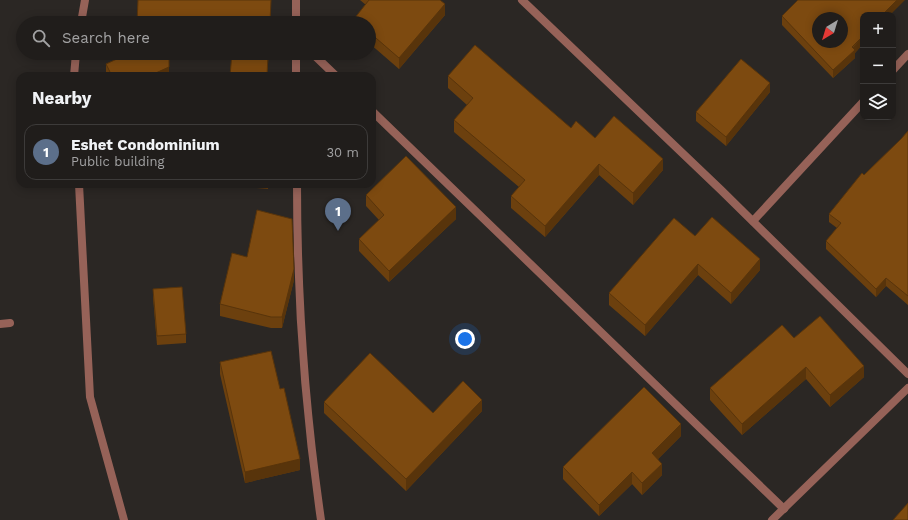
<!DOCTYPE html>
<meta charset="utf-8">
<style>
body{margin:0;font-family:"Work Sans",sans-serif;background:#282624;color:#f1f3f6}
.controls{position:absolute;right:12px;top:12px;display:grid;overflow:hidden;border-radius:8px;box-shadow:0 2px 10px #0003}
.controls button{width:36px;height:36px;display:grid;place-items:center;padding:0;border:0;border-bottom:1px solid #3d3b3a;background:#201d1b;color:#f1f3f6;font:20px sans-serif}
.compass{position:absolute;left:812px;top:12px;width:36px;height:36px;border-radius:50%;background:#201d1b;box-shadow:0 2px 10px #0003;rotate:218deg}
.you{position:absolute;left:465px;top:339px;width:14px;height:14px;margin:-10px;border:3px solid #fff;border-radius:50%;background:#1a73e8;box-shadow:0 0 0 6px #1a73e833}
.badge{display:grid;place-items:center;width:26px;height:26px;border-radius:50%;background:#2563eb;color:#fff;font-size:13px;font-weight:700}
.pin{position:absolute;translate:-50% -33px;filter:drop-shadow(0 1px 2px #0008)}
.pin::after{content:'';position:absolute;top:21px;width:14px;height:12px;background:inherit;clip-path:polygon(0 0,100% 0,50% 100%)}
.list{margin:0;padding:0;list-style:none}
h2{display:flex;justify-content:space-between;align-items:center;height:52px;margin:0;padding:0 16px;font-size:17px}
h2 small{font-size:13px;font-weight:400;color:#a2a2a3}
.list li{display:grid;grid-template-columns:26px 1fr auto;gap:12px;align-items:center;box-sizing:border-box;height:56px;margin:0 8px 8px;padding:0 8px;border:1px solid #3d3b3a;border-radius:12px}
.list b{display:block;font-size:15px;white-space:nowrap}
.list p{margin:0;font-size:13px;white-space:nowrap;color:#a2a2a3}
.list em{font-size:13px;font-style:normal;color:#a2a2a3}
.icon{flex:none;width:22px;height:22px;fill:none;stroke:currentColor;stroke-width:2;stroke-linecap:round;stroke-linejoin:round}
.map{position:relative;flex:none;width:908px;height:520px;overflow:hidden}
.search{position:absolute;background:#201d1b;box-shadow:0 2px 10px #0003;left:16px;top:16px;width:360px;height:44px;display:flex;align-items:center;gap:10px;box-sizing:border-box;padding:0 14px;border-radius:22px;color:#a2a2a3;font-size:15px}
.panel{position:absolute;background:#201d1b;box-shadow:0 2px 10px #0003;left:16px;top:72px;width:360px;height:116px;border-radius:12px}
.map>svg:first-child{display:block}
</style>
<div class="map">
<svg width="908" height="520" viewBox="0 0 908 520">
<rect width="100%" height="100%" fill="#2b2724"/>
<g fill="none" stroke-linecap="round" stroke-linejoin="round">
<!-- minor -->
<g stroke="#966258" stroke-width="8">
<path d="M81,23L85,0"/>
<path d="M296,23V0"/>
<path d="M296,53V76"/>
<path d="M312,53L336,76"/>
<path d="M893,70L908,54"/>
<path d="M74,76L76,53"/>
<path d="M372,111L784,509"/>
<path d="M79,184L90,397L124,520"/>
<path d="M297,184C297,295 305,410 321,520"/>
<path d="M753,221L863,102"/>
<path d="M0,324L10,323"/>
</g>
<!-- tertiary -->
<g stroke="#966258" stroke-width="8">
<path d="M522,0L721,190L908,374"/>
<path d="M772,520L908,388"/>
</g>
</g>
<!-- wall -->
<g fill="#6c400e">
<path d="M360,0H440L445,15L399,69L369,43V23H354V19L366,5Z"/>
<path d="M863,15V44L855,53V58L833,78L782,25V16Z"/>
<path d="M130,53H269L231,57L169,53V76H107L106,75V64Z"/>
<path d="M448,76L595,138L663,170L633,205L599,175L545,237L511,208V196L519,187L454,132V120L467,105L448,88Z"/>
<path d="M770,92L726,146L696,121V112Z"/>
<path d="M908,131V305L886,286L876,297L826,249V241L837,228L829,222V214L864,175L901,139Z"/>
<path d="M210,184H268V189Z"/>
<path d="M366,195L456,219L389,282L359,251V239L379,220L366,206Z"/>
<path d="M695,236L760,270L731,304L698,275L645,336L609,305V293Z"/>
<path d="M294,280L282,328H271L220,316V304Z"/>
<path d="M153,289L186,334V343L157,345L153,297Z"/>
<path d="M794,338L864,377L830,407L806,379L742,435L710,400V388Z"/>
<path d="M220,362L280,389L300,470L245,483L220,374Z"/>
<path d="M324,402L433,413L482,411L406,491L324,413Z"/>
<path d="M681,436L658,459L662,475L642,495L632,484L599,516L563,479V467Z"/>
</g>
<!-- shaded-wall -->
<g fill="#58340b">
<path d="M897,0H905L890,15H882Z"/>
<path d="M445,4V15L399,69V58Z"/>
<path d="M863,36V44L855,53V58L833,78V70Z"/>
<path d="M169,53V76H149Z"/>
<path d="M268,53H269L267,76Z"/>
<path d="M770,83V92L726,146V137Z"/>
<path d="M663,159V170L633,205V193Z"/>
<path d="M599,164V175L545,237V226Z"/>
<path d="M456,207V219L389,282V271Z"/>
<path d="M760,259V270L731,304V293Z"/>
<path d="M698,264V275L645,336V325Z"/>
<path d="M294,269V280L282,328V317Z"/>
<path d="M886,278V286L876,297V289Z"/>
<path d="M864,366V377L830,407V395Z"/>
<path d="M806,367V379L742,435V424Z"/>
<path d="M482,400V411L406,491V479Z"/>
<path d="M681,424V436L652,465V453Z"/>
<path d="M300,459V470L245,483V472Z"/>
<path d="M662,464V475L642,495V483Z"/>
<path d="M632,472V484L599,516V505Z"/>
</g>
<!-- building -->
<g fill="#7d4a10" stroke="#58340b" fill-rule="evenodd">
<path d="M138,0H271L270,23H137Z"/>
<path d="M369,0H440L445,4L399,58L369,32V23H359L354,19Z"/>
<path d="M798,0H897L882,15H863V36L852,47L855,50L833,70L782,16ZM818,18H842V42H818Z"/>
<path d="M475,45L571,128L576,121L595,138L614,116L663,159L633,193L599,164L545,226L511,196L525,180L454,120L473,98L448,76Z"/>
<path d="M130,53H169V67L149,76H112L106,64Z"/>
<path d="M232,53H268L267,76H230Z"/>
<path d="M741,59L770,83L726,137L696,112Z"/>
<path d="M908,131V296L886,278L876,289L826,241L841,223L829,214L862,173L864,175L901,139Z"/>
<path d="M406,156L456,207L389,271L359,239L384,215L366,195Z"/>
<path d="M257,210L292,219L294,269L282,317H271L220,304L232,253L247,257Z"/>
<path d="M712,217L760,259L731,293L698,264L645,325L609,293L674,218L695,236Z"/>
<path d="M182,287L186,334L157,336L153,289Z"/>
<path d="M820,316L864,366L830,395L806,367L742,424L710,388L782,325L794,338Z"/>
<path d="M271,351L280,389L284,388L300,459L245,472L220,362Z"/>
<path d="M370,353L433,413L463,381L482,400L406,479L324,402Z"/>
<path d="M644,387L681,424L652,453L662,464L642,483L632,472L599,505L563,467Z"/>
<path d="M908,503V520H893Z"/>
</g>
</svg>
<div class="controls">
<button>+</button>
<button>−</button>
<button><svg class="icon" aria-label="layers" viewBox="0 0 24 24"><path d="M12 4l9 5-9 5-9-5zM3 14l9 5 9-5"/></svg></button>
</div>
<svg class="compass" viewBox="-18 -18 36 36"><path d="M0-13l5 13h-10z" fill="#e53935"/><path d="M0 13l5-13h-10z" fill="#a2a2a3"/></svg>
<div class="you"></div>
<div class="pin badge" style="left:338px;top:231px;background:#5c6f8a">1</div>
<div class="search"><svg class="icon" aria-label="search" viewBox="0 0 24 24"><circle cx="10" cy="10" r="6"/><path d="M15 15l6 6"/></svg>Search here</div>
<section class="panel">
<h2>Nearby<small></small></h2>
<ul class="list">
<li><span class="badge" style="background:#5c6f8a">1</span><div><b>Eshet Condominium</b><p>Public building</p></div><em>30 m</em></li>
</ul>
</section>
</div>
